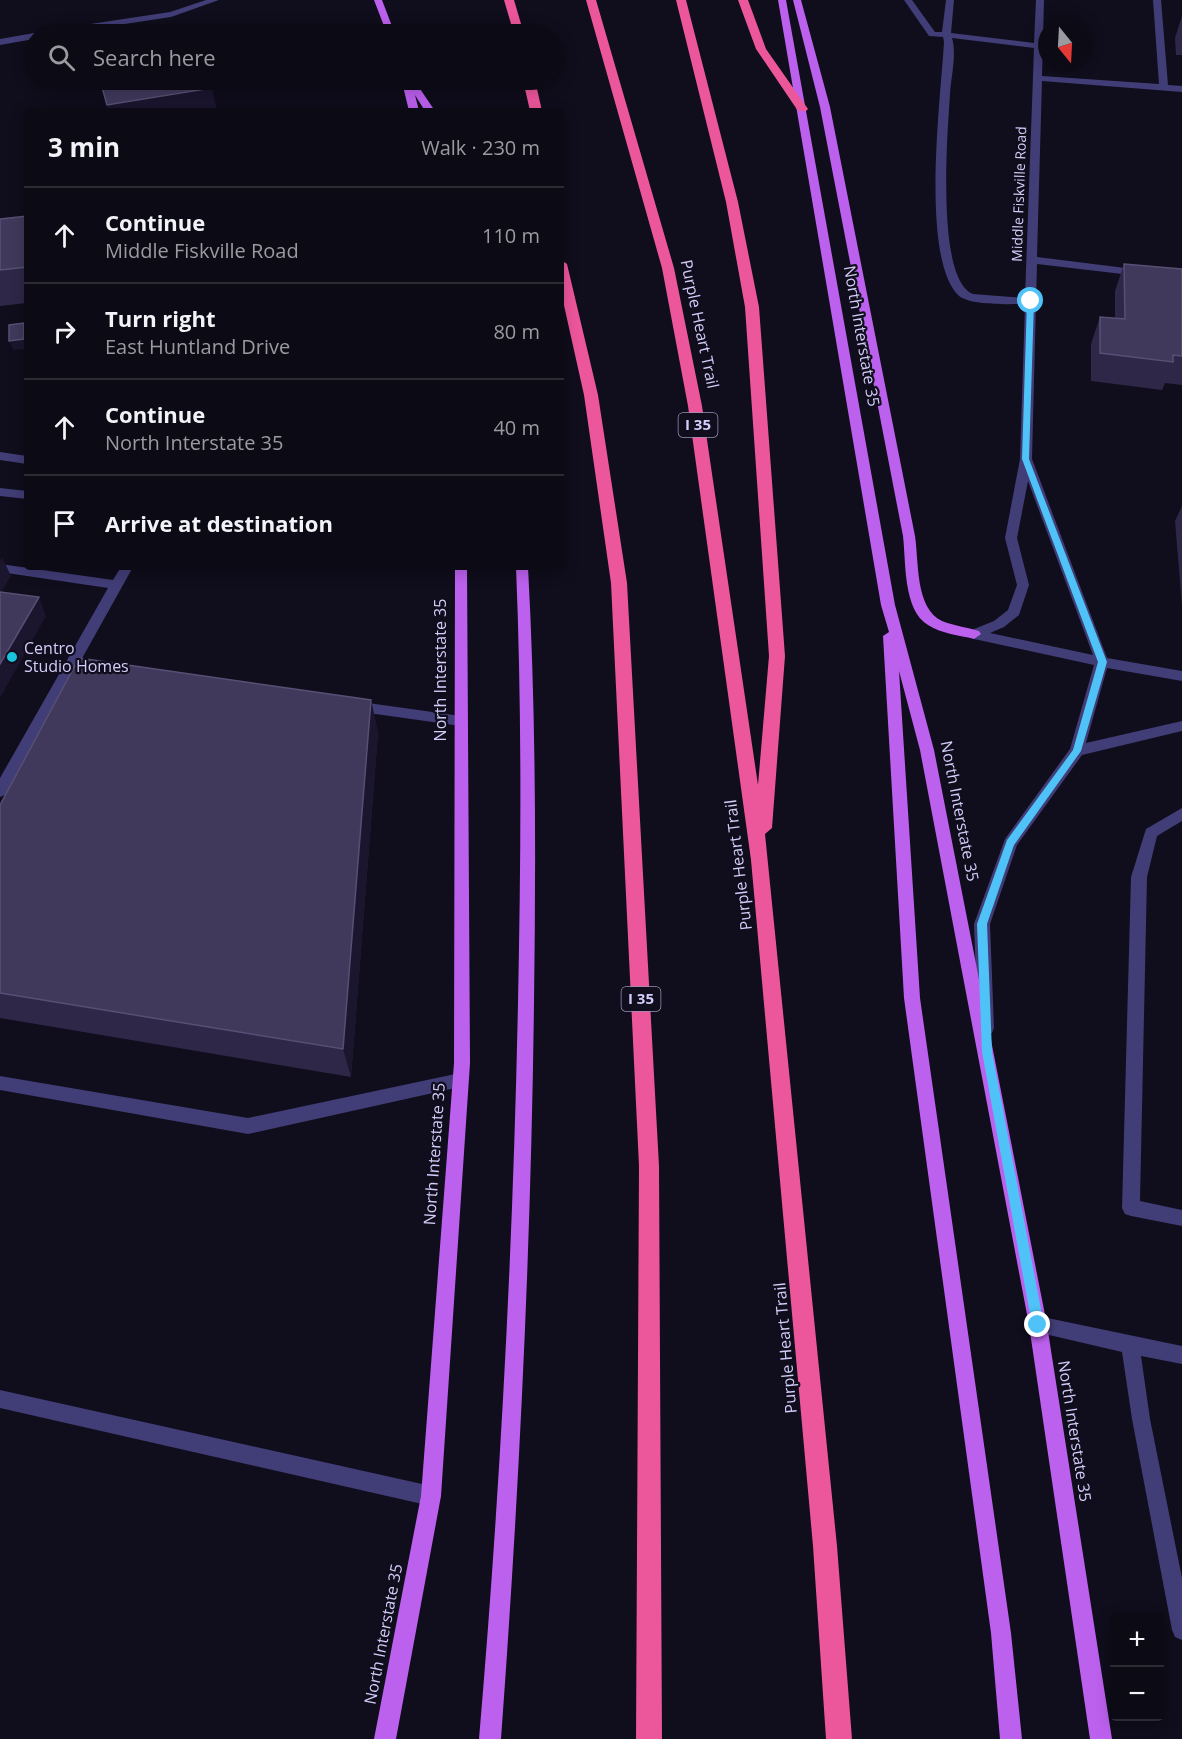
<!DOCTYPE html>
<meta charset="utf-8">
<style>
body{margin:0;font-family:"Open Sans",sans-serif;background:#15131e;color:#f1f3f6}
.controls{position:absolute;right:18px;bottom:18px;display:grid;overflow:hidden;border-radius:6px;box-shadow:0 3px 15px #0003}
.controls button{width:54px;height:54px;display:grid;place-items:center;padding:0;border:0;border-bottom:2px solid #2c2b34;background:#0c0a15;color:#f1f3f6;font:30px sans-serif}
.compass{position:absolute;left:1038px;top:18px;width:54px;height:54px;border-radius:50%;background:#0c0a15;box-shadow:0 3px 15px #0003;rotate:162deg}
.stop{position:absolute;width:18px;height:18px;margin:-14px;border:4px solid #4fc3f7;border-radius:50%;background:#fff}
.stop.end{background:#4fc3f7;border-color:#fff;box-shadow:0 2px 6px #0008}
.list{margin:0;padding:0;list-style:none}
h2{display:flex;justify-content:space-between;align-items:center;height:78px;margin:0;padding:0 24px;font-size:26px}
h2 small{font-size:20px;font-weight:400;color:#9a9aa0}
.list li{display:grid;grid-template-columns:39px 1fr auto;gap:18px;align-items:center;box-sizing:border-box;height:96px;padding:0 24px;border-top:2px solid #2c2b34}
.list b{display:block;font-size:22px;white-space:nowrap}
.list p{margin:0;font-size:20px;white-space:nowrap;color:#9a9aa0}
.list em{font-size:20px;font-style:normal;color:#9a9aa0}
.icon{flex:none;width:33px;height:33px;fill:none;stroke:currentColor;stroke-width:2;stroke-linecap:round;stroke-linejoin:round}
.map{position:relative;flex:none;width:1182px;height:1739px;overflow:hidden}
.search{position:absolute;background:#0c0a15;box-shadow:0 3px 15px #0003;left:24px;top:24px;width:540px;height:66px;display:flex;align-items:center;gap:15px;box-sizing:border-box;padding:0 21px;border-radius:33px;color:#9a9aa0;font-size:22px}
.panel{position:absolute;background:#0c0a15;box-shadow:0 3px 15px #0003;left:24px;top:108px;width:540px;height:462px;border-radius:6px}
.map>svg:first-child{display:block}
</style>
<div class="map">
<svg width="1182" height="1739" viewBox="0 0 1182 1739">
<rect width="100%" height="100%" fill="#100d1c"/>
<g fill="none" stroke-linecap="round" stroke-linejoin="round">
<!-- minor -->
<g fill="#413d76" fill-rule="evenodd">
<path d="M206,0H219L171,17L58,34H40L44,31L170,12Z"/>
<path d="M904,0H912L935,32H942L946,0H954L951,33L1034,43L1036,0H1044L1042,76L1159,84L1153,0H1161L1168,85L1182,86V92L1042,81L1037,257L1182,275V281L1037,264L1032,459L1107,658L1182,671V681L1107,668L1086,743L1182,721V731L1082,755L1017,845L990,924L994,1028L992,1033L986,1035L980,1033L978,1028L974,924L1005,839L1070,749L1094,665L974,639L967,634L969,631L994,621L1008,610L1017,585L1005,538L1020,459L1025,304C1009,304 969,306 958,295C920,256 941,96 944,42L943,37L929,36ZM952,38L1034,48L1025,298L973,294C935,279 948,130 950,94C951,77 957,54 952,38ZM1028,481L1093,655L990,633L1004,627L1019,615L1029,585L1017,538Z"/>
<path d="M34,33L37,34H34V39L0,45V39Z"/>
<path d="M0,452L27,456V464L0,460Z"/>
<path d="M0,488L27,491V499L0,496Z"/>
<path d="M0,564L113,580L121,567H133L80,662L100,666L102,670L100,674L75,672L5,795L0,797V778L108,588L0,572Z"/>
<path d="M354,701L461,716L468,721L461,726L354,711L347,706Z"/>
<path d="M1182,808V821L1157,836L1147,877L1140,1201L1182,1210V1226L1131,1216L1125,1214L1122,1208L1131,877L1146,829Z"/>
<path d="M460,1073L466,1075L468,1080L466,1085L460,1087L248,1134L0,1090V1076L248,1118Z"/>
<path d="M1038,1316L1182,1346V1364L1141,1356L1150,1419L1182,1578V1640L1175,1637L1172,1630L1132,1419L1122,1352L1032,1331L1029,1325L1032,1319Z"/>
<path d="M0,1390L431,1486L438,1489L441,1496L438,1503L431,1506L0,1408Z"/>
</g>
<!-- major -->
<g fill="#bc60ee" fill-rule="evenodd">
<path d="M374,0H382L395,34H387Z"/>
<path d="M778,0H786L895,605L934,750L1047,1325L1112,1739H1090L1029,1325L920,750L899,671L920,998L1011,1633L1022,1739H1000L991,1633L904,998L883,636L889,632L881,605Z"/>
<path d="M793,0H801L830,107L915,536C919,562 915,608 942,621C954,626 967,627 979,631L981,634L974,639C959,635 942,634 928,625C903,610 906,562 903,536L820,107Z"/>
<path d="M406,80H414L435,111H425L415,95L419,111H409L402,82Z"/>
<path d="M455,567H467L470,1063L441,1496L396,1739H374L421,1496L454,1063Z"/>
<path d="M516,567H528C536,712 536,858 534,1003C531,1249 519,1494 501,1739H479C500,1494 513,1249 518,1003C521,858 522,712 516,567Z"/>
</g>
<!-- highway -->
<g fill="#ec569b" fill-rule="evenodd">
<path d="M504,0H514L524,34H514Z"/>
<path d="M586,0H596L674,268L702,406L758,785L769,656L745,307L726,202L676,0H686L738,202L759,307L785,656L772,828L765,834L837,1546L852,1739H826L813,1546L751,860L688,406L662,268Z"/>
<path d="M738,0H748L766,49L808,109L806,111H798L756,49Z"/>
<path d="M523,80H535L542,111H530Z"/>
<path d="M561,260L567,264L598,395L627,583L659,1166L662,1739H636L639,1166L611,583L584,395L561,292Z"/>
</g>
</g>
<!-- wall -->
<g fill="#2e2747">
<path d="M1182,16V55H1176L1175,38Z"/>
<path d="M27,216V303L0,306V219Z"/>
<path d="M1124,264L1182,269V385L1165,383L1162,390L1091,381V344L1100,317L1115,318V291Z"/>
<path d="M1182,506V606L1175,521Z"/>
<path d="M371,700L378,733L351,1077L0,1018V805Z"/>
</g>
<!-- shaded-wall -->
<g fill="#1b152e">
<path d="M212,88L217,111H108L107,105Z"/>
<path d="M24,323L27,333V349L13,350L9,341Z"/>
<path d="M2,557L11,576L0,594V561Z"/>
<path d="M39,597L46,616L0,698V664Z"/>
<path d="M371,700L378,733L351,1077L343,1049Z"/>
</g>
<!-- building -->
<g fill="#40395b" stroke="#575074" stroke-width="1.5">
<path d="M100,80H209L212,88L107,105Z"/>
<path d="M27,216V267L0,270V219Z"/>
<path d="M1124,264L1182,269V356L1173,355V362L1100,353V317L1125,319Z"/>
<path d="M24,323V339L9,341V325Z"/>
<path d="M0,592L39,597L0,664Z"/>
<path d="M79,658L371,700L343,1049L0,993V805Z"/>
</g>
<!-- route -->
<path fill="#4fc3f7" d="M1031,299L1034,301L1029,459L1107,662L1081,751L1014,845L987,924L992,1052L1044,1325L1038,1331L1032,1325L982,1052L977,924L1007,840L1073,750L1098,662L1022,459L1027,301Z"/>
<!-- markers -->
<circle fill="#18c3db" stroke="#100d1c" stroke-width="2" cx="12" cy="657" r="6"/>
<g text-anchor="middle" stroke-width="4.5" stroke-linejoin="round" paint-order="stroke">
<!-- far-street labels -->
<g font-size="14" fill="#d3cdfa" stroke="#100d1c">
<text transform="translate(1019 194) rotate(-88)" y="5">Middle Fiskville Road</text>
</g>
<!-- shield labels -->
<g fill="#100d1c" stroke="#9893b7" stroke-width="1.5">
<rect x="678.5" y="413" width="39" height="24" rx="4.5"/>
<rect x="621.5" y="987" width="39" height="24" rx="4.5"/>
</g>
<g font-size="15" font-weight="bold" fill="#d3cdfa">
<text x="698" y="430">I 35</text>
<text x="641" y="1004">I 35</text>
</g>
<!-- street labels -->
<g font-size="16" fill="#d3cdfa" stroke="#100d1c">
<text transform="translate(700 324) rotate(78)" y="6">Purple Heart Trail</text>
<text transform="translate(862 336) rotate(80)" y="6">North Interstate 35</text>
<text transform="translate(440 670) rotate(-90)" y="6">North Interstate 35</text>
<text transform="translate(960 811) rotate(79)" y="6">North Interstate 35</text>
<text transform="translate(738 865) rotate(-97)" y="6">Purple Heart Trail</text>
<text transform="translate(434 1154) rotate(-86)" y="6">North Interstate 35</text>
<text transform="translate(785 1348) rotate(-95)" y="6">Purple Heart Trail</text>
<text transform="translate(1075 1431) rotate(81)" y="6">North Interstate 35</text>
<text transform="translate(383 1634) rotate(-79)" y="6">North Interstate 35</text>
</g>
<!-- poi labels -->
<g font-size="16" fill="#d3cdfa" stroke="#100d1c" text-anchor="start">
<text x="24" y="654">Centro<tspan x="24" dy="18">Studio Homes</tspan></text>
</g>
</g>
</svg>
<div class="controls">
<button>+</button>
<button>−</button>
</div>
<svg class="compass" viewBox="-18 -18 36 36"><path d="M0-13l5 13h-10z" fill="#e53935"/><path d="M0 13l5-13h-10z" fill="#9a9aa0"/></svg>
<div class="stop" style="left:1031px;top:301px"></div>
<div class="stop end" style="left:1038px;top:1325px"></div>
<div class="search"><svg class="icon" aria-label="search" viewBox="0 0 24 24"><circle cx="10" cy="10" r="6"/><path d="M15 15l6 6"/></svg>Search here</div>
<section class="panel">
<h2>3 min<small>Walk · 230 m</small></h2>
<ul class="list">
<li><svg class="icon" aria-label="ahead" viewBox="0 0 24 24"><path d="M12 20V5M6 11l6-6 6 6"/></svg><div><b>Continue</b><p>Middle Fiskville Road</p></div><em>110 m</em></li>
<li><svg class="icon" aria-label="right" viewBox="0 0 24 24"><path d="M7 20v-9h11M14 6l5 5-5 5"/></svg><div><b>Turn right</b><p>East Huntland Drive</p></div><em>80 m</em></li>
<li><svg class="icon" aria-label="ahead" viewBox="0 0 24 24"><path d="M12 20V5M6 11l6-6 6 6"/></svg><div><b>Continue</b><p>North Interstate 35</p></div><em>40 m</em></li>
<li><svg class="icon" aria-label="arrive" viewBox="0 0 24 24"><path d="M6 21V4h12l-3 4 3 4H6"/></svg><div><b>Arrive at destination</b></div></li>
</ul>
</section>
</div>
